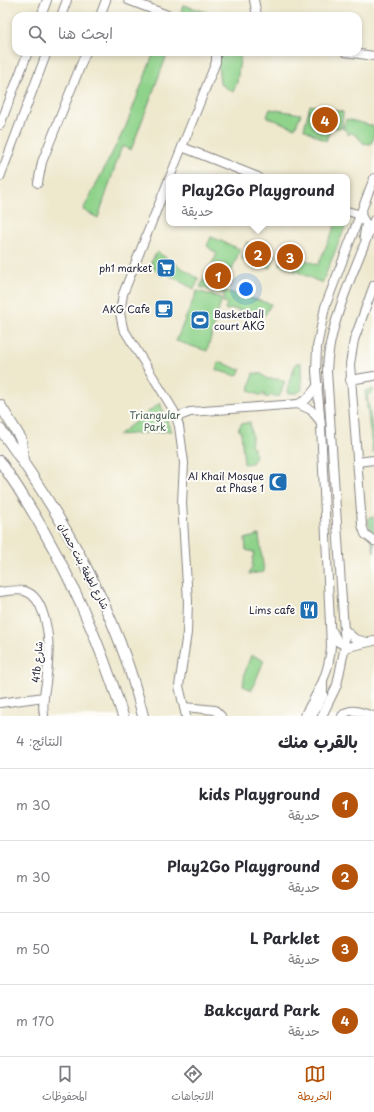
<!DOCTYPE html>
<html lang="ar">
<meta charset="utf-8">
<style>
body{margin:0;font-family:"Playpen Sans","Playpen Sans Arabic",sans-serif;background:#f2f2f3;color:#2b2b33;direction:rtl}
.you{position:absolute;left:246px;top:289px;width:14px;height:14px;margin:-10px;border:3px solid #fff;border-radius:50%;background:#1a73e8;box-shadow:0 0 0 6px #1a73e833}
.badge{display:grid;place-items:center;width:26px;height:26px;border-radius:50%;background:#b45309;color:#fff;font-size:13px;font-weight:700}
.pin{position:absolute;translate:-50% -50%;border:2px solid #fff;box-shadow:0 1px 4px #0006}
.popup{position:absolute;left:166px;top:174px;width:184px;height:52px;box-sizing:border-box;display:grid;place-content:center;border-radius:8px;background:#fff;filter:drop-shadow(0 1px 3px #0005);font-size:13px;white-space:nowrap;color:#7c7c81}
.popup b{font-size:15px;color:#2b2b33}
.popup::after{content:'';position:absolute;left:50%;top:100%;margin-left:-8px;border:8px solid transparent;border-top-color:#fff}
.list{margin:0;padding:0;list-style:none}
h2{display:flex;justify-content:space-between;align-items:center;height:52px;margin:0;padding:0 16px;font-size:17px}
h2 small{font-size:13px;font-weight:400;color:#7c7c81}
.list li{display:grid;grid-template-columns:26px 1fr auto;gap:12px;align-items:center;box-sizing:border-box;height:72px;padding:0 16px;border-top:1px solid #e1e1e2}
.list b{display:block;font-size:15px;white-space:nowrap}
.list p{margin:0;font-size:13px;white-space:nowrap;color:#7c7c81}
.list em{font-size:13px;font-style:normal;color:#7c7c81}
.icon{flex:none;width:22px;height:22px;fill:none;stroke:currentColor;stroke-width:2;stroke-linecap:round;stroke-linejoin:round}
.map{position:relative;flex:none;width:374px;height:716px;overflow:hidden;direction:ltr}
.search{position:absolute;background:#fff;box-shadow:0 2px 6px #0003;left:12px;right:12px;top:12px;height:44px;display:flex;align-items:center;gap:10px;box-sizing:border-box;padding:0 14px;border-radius:12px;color:#7c7c81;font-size:15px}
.sheet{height:340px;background:#fff}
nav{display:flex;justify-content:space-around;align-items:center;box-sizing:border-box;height:56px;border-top:1px solid #e1e1e2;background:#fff;font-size:11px;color:#7c7c81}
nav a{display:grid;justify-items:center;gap:2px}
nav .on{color:#b45309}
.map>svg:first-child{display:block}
</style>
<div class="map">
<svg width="374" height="716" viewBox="0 0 374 716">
<rect width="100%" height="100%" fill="#fdfcf7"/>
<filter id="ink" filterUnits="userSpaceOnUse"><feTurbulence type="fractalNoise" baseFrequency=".025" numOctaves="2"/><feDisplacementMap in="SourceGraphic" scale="8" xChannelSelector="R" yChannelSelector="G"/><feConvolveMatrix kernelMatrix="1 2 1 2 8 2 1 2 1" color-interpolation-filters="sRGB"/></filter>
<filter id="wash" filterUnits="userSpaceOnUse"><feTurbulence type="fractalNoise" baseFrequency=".012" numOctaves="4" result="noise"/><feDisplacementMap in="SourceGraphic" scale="16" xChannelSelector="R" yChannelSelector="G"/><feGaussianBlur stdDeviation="0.9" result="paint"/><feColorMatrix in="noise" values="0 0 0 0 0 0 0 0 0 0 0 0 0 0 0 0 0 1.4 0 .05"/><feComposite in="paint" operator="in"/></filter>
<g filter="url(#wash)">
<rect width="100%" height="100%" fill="#eee8cd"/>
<!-- green -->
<g fill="#8fd38b" stroke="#587a63">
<path d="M183,5L220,16H180Z"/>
<path d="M154,52H168L131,150L122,146L98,218L83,210L126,126Z"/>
<path d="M217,52H241L237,82L233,92L220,84Z"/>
<path d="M310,105L343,112L342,128H331L326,141L304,129Z"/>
<path d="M270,109L301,114L295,128L267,117Z"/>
<path d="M346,119L374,126V138L371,144L363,143L357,136L350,132L349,135L347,134V131L343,129Z"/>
<path d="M336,223L346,225L322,283L280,264L283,251L318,265Z"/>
<path d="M211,237L240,249L223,294L200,287L217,254L207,246Z"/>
<path d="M247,242L265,252L267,251L276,255L270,268L242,259Z"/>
<path d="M157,252L199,279L194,289L165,273L162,276L154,269L151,262Z"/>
<path d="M197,291L222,298L207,351L176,341Z"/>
<path d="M225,291L271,304L265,315L261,313L259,317C250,315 236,306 227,310L225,309L227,303L223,302Z"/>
<path d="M222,362L239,370L241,369L237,376L216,370L218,363Z"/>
<path d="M296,363H301L302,390L297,393H288L289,382Z"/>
<path d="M253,373L262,374L267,379H279L285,382L279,397L271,395L268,398L264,396L265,394L262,393V396L249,391Z"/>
<path d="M374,389L373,392L367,395L374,439L373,454L365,391Z"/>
<path d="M160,403L171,431L118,435Z"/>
<path d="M250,422L252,438L251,445L254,448L255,458L252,463L244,464L241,432L238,430L241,424Z"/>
<path d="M374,517V552L368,518Z"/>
<path d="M259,535L264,572L249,574L252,567L254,552L246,550L245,539Z"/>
<path d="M251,655L264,660L252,690L243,686L245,672Z"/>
</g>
</g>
<g filter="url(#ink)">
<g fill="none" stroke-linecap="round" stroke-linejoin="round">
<!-- minor casing -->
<g stroke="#888584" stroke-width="10">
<g id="minor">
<path d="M128,0L170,16"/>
<path d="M254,0L257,16"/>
<path d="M41,16L47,0"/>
<path d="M61,16L67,0"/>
<path d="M100,16L106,0"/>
<path d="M345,52L374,56"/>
<path d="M0,125L28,52"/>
<path d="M182,147L258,177"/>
<path d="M0,177L47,52"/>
<path d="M170,177L216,62V52"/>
<path d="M169,179L123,294L120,313L123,328L174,411L179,426L184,463L182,503L188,601L187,633L179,686L186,716"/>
<path d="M38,183L42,162L86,52"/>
<path d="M347,211L361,215L366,224L364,236"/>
<path d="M374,285L354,340L350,364L362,525L365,534L374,541"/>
<path d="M350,380L374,376"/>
<path d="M298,404L307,399L318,385"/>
<path d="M177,417L190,412L298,404L311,410L320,421"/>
<path d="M357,462L374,460"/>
<path d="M0,592C23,588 35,589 43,613C51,636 49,659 46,683C44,694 42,705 44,716"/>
<path d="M345,630L355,639L367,642"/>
<path d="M333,632L338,642L348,647L374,641"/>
<path d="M0,703L44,697"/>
<path d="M184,707L215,710L221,716"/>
<path d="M304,716C318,692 329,675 331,646L321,426L316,371L317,347L325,307L374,178"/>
<path d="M312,716L323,696V684"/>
<path d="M322,716L337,685L345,646L327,371C328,324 357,265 374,220"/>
<path d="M342,716C351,705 363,714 374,716"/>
</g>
</g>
<!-- major casing -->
<g stroke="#888584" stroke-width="12">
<g id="major">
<path d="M0,405L21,439L23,461"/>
<path d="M0,429C63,517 117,610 143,716"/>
<path d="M0,461C54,539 95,626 123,716"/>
</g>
</g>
<!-- minor -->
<use href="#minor" stroke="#fff" stroke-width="8"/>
<!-- major -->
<use href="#major" stroke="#fff" stroke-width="10"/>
</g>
</g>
<!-- icons -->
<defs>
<g id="supermarket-square" transform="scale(1)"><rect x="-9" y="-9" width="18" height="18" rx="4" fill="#1f6fb2" stroke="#fdfcf7"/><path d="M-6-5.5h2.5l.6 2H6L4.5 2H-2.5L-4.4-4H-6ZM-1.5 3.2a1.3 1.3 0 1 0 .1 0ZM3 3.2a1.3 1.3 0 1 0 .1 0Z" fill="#fff"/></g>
<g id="cafe-square" transform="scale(1)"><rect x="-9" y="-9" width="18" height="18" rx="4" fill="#1f6fb2" stroke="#fdfcf7"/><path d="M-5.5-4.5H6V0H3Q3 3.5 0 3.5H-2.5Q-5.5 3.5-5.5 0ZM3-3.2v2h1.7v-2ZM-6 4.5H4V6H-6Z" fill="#fff"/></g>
<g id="stadium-square" transform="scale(1)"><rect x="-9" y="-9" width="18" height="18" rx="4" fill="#1f6fb2" stroke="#fdfcf7"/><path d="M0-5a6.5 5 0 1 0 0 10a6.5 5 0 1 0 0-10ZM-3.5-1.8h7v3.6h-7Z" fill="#fff"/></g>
<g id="mosque-square" transform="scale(1)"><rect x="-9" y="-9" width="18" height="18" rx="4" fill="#1f6fb2" stroke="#fdfcf7"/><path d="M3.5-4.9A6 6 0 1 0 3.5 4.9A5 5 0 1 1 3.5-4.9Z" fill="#fff"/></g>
<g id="restaurant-square" transform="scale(1)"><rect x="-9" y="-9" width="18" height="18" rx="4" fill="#1f6fb2" stroke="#fdfcf7"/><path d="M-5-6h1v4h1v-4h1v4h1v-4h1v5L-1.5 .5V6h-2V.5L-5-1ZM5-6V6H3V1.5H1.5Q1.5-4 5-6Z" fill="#fff"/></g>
</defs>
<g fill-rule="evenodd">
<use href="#supermarket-square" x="166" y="268"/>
<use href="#cafe-square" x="164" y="309"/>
<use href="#stadium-square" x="200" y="320"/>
<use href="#mosque-square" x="278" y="482"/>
<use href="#restaurant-square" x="309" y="610"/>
</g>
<g text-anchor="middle" stroke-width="4" stroke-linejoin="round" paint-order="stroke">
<!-- poi labels -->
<g font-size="10" fill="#22223b" stroke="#fdfcf7" text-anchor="end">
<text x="152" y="272">ph1 market</text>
<text x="150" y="313">AKG Cafe</text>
<text x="214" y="318" text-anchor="start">Basketball<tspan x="214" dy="12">court AKG</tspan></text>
<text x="264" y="480">Al Khail Mosque<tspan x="264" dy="12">at Phase 1</tspan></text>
<text x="295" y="614">Lims cafe</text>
</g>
<!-- park labels -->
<g font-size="10" fill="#486057" stroke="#fdfcf7">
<text x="155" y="419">Triangular<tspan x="155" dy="12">Park</tspan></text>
</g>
<!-- street labels -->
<g font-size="10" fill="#22223b" stroke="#fdfcf7">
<text transform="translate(84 566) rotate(62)" y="4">شارع لطيفة بنت حمدان</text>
<text transform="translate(37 662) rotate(-85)" y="4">41b شارع</text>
</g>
</g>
</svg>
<div class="you"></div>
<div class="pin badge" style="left:218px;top:276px">1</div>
<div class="pin badge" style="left:258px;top:254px">2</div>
<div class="popup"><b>Play2Go Playground</b>حديقة</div>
<div class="pin badge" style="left:290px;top:257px">3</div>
<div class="pin badge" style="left:325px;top:120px">4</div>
<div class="search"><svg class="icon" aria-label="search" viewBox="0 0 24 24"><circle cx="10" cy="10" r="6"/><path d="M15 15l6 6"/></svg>ابحث هنا</div>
</div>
<section class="sheet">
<h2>بالقرب منك<small>النتائج: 4</small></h2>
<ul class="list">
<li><span class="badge">1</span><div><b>kids Playground</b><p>حديقة</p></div><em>30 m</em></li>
<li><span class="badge">2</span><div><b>Play2Go Playground</b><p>حديقة</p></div><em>30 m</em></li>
<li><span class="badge">3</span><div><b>L Parklet</b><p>حديقة</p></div><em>50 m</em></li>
<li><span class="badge">4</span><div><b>Bakcyard Park</b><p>حديقة</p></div><em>170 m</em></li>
</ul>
</section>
<nav>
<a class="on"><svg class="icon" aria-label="map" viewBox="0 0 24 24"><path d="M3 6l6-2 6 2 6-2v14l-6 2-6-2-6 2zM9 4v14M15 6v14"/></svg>الخريطة</a>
<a><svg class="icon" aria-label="directions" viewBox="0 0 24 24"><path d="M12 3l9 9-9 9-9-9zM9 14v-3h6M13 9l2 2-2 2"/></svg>الاتجاهات</a>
<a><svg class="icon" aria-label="saved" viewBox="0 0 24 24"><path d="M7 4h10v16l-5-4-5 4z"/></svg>المحفوظات</a>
</nav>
